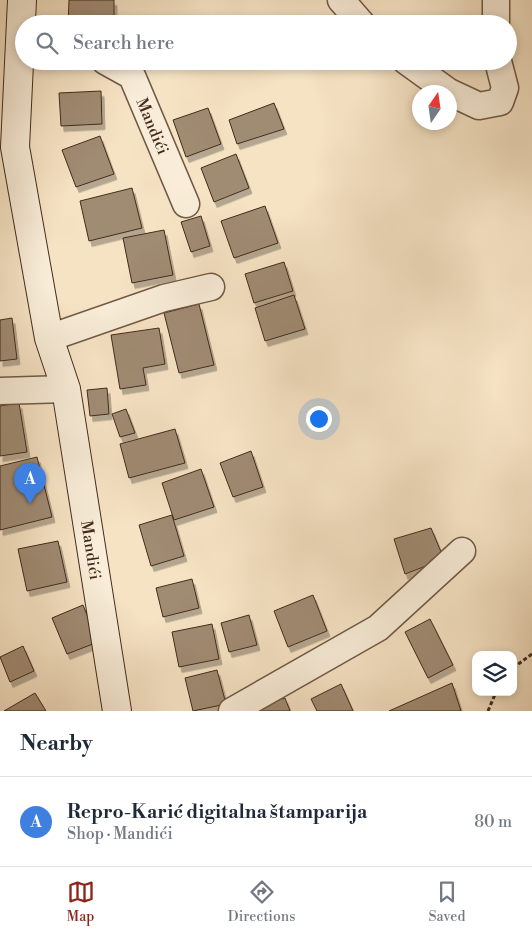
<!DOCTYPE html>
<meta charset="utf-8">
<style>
body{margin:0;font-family:"Libre Bodoni",serif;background:#f2f2f3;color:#1f2937}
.controls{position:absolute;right:15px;bottom:15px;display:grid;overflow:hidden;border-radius:10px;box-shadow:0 2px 8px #0003}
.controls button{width:45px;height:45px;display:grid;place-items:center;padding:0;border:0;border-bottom:1px solid #e0e1e3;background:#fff;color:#1f2937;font:25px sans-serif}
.compass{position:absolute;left:412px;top:85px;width:45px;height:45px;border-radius:50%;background:#fff;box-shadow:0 2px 8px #0003;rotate:13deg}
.you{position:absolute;left:318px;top:418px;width:18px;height:18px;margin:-12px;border:4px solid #fff;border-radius:50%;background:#1a73e8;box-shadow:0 0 0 8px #1a73e833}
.badge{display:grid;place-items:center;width:32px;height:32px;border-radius:50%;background:#8f2418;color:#fff;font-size:16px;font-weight:700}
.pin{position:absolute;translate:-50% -41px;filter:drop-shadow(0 1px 2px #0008)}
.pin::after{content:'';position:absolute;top:26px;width:18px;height:15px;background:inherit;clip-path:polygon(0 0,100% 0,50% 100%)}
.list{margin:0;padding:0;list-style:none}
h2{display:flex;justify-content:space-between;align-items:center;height:65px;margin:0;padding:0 20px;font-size:21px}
h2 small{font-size:16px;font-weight:400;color:#747a83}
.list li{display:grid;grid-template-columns:32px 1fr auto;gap:15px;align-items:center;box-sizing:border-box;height:90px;padding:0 20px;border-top:1px solid #e0e1e3}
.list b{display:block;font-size:19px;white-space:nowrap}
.list p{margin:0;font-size:16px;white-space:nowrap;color:#747a83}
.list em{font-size:16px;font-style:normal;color:#747a83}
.icon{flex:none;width:28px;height:28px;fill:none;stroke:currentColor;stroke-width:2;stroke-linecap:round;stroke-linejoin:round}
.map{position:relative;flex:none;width:532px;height:711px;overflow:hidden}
.search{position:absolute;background:#fff;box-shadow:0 2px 8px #0003;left:15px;right:15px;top:15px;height:55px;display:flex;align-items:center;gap:12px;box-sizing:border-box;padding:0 18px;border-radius:28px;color:#747a83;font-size:19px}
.sheet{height:155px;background:#fff}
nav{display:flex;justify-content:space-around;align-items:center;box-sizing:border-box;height:70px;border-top:1px solid #e0e1e3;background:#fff;font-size:14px;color:#747a83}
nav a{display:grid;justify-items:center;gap:2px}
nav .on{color:#8f2418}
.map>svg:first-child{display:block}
</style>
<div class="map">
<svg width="532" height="711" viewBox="0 0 532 711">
<defs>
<filter id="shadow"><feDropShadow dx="3" dy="5.5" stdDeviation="0" flood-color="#0004"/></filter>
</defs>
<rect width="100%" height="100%" fill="#f6e3c4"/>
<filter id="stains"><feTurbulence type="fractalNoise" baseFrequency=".004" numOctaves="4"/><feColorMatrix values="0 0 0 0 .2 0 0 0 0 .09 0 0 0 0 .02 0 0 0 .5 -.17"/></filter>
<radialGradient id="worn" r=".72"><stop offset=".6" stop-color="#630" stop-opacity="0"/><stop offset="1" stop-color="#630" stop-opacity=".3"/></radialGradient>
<!-- building -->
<g fill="#a08b73" stroke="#432b1c" filter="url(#shadow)">
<path d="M69,0H114V24H68Z"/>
<path d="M101,91L102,124L61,126L59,93Z"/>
<path d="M274,103L284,129L237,144L229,120Z"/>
<path d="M208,108L221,144L186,157L173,120Z"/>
<path d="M100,136L114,174L76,187L62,150Z"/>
<path d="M236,154L249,188L214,202L201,168Z"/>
<path d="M132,188L142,228L89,241L80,201Z"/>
<path d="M265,206L278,243L234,258L221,221Z"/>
<path d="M201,216L210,246L191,252L181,222Z"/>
<path d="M164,230L173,275L132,283L123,238Z"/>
<path d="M284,262L293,291L254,303L245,274Z"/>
<path d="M294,295L305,329L265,341L255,308Z"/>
<path d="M199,304L214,365L179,373L164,313Z"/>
<path d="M12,318L17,359L0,361V320Z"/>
<path d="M159,328L165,364L143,368L146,385L120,389L111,335Z"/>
<path d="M107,388L109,414L90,416L87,390Z"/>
<path d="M19,403L27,452L0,456V406Z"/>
<path d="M126,409L135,433L120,437L112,414Z"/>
<path d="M175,429L185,463L129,478L120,444Z"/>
<path d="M251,451L263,487L233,497L220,463Z"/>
<path d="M37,457L52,517L0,530V466Z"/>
<path d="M201,469L214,507L174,520L162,483Z"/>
<path d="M172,515L184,556L151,566L139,525Z"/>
<path d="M431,528L444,559L405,574L394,539Z"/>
<path d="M58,541L67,582L27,591L18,549Z"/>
<path d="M192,579L199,608L163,617L156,588Z"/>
<path d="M313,595L327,631L288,647L274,611Z"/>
<path d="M83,605L98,642L67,654L52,618Z"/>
<path d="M249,615L257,645L229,652L221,623Z"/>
<path d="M430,619L453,665L428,678L405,632Z"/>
<path d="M212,624L219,659L179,667L172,632Z"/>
<path d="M23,646L34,671L10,682L0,657Z"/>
<path d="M217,670L226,704L193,711L185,678Z"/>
<path d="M452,683L461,711H389Z"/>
<path d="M341,684L353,711H317L311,699Z"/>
<path d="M35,693L46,711H4Z"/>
<path d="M285,698L290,711H261L259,706Z"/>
</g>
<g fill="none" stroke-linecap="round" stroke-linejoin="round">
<!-- street casing -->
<g stroke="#705946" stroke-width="29">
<g id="street">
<path d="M341,0L362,24"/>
<path d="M496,24V0"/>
<path id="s1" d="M105,61L132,76L186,204"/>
<path d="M406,61L449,92L479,106L500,102L505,88L498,61"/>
<path d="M49,338L164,298L211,287"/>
<path d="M0,391L66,389"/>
<path d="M232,711L378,628L462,551"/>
</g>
</g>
<!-- secondary casing -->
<g stroke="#432b1c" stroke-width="30">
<g id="secondary">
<path id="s2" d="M22,0L15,147L49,338L66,389L117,711"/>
</g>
</g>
<!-- path -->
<g stroke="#432b1c" stroke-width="3" stroke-dasharray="4 2.5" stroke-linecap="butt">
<path d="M513,668L532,654"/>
<path d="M488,711L496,692"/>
</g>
<!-- street -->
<use href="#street" stroke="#f9edd9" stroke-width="26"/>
<!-- secondary -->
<use href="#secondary" stroke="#f9edd9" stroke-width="28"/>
</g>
<g text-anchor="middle" stroke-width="5" stroke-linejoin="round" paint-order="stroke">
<!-- street labels -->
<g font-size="16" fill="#432b1c" stroke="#f9edd9">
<text dy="6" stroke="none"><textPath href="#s1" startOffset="85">Mandići</textPath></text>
<text dy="6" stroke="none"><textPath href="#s2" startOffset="558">Mandići</textPath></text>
</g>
</g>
<rect width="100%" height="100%" filter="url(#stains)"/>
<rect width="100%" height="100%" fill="url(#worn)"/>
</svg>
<div class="controls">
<button><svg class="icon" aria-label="layers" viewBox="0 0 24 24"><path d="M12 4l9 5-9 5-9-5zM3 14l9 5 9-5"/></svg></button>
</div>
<svg class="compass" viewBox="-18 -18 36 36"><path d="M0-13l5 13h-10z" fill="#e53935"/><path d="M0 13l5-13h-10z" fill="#747a83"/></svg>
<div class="you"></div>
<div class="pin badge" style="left:30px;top:504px;background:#3f7fe0">A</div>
<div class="search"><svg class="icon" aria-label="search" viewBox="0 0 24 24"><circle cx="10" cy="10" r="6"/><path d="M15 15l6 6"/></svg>Search here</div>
</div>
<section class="sheet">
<h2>Nearby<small></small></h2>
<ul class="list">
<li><span class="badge" style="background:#3f7fe0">A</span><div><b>Repro-Karić digitalna štamparija</b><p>Shop · Mandići</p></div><em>80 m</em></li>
</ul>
</section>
<nav>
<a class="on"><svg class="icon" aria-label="map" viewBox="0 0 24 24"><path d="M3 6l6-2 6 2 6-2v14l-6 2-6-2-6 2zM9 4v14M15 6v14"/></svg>Map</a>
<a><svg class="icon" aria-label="directions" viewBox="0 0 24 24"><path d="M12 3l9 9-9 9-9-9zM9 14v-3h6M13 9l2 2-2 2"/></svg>Directions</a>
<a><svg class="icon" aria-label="saved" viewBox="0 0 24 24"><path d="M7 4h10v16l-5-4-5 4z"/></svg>Saved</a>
</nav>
